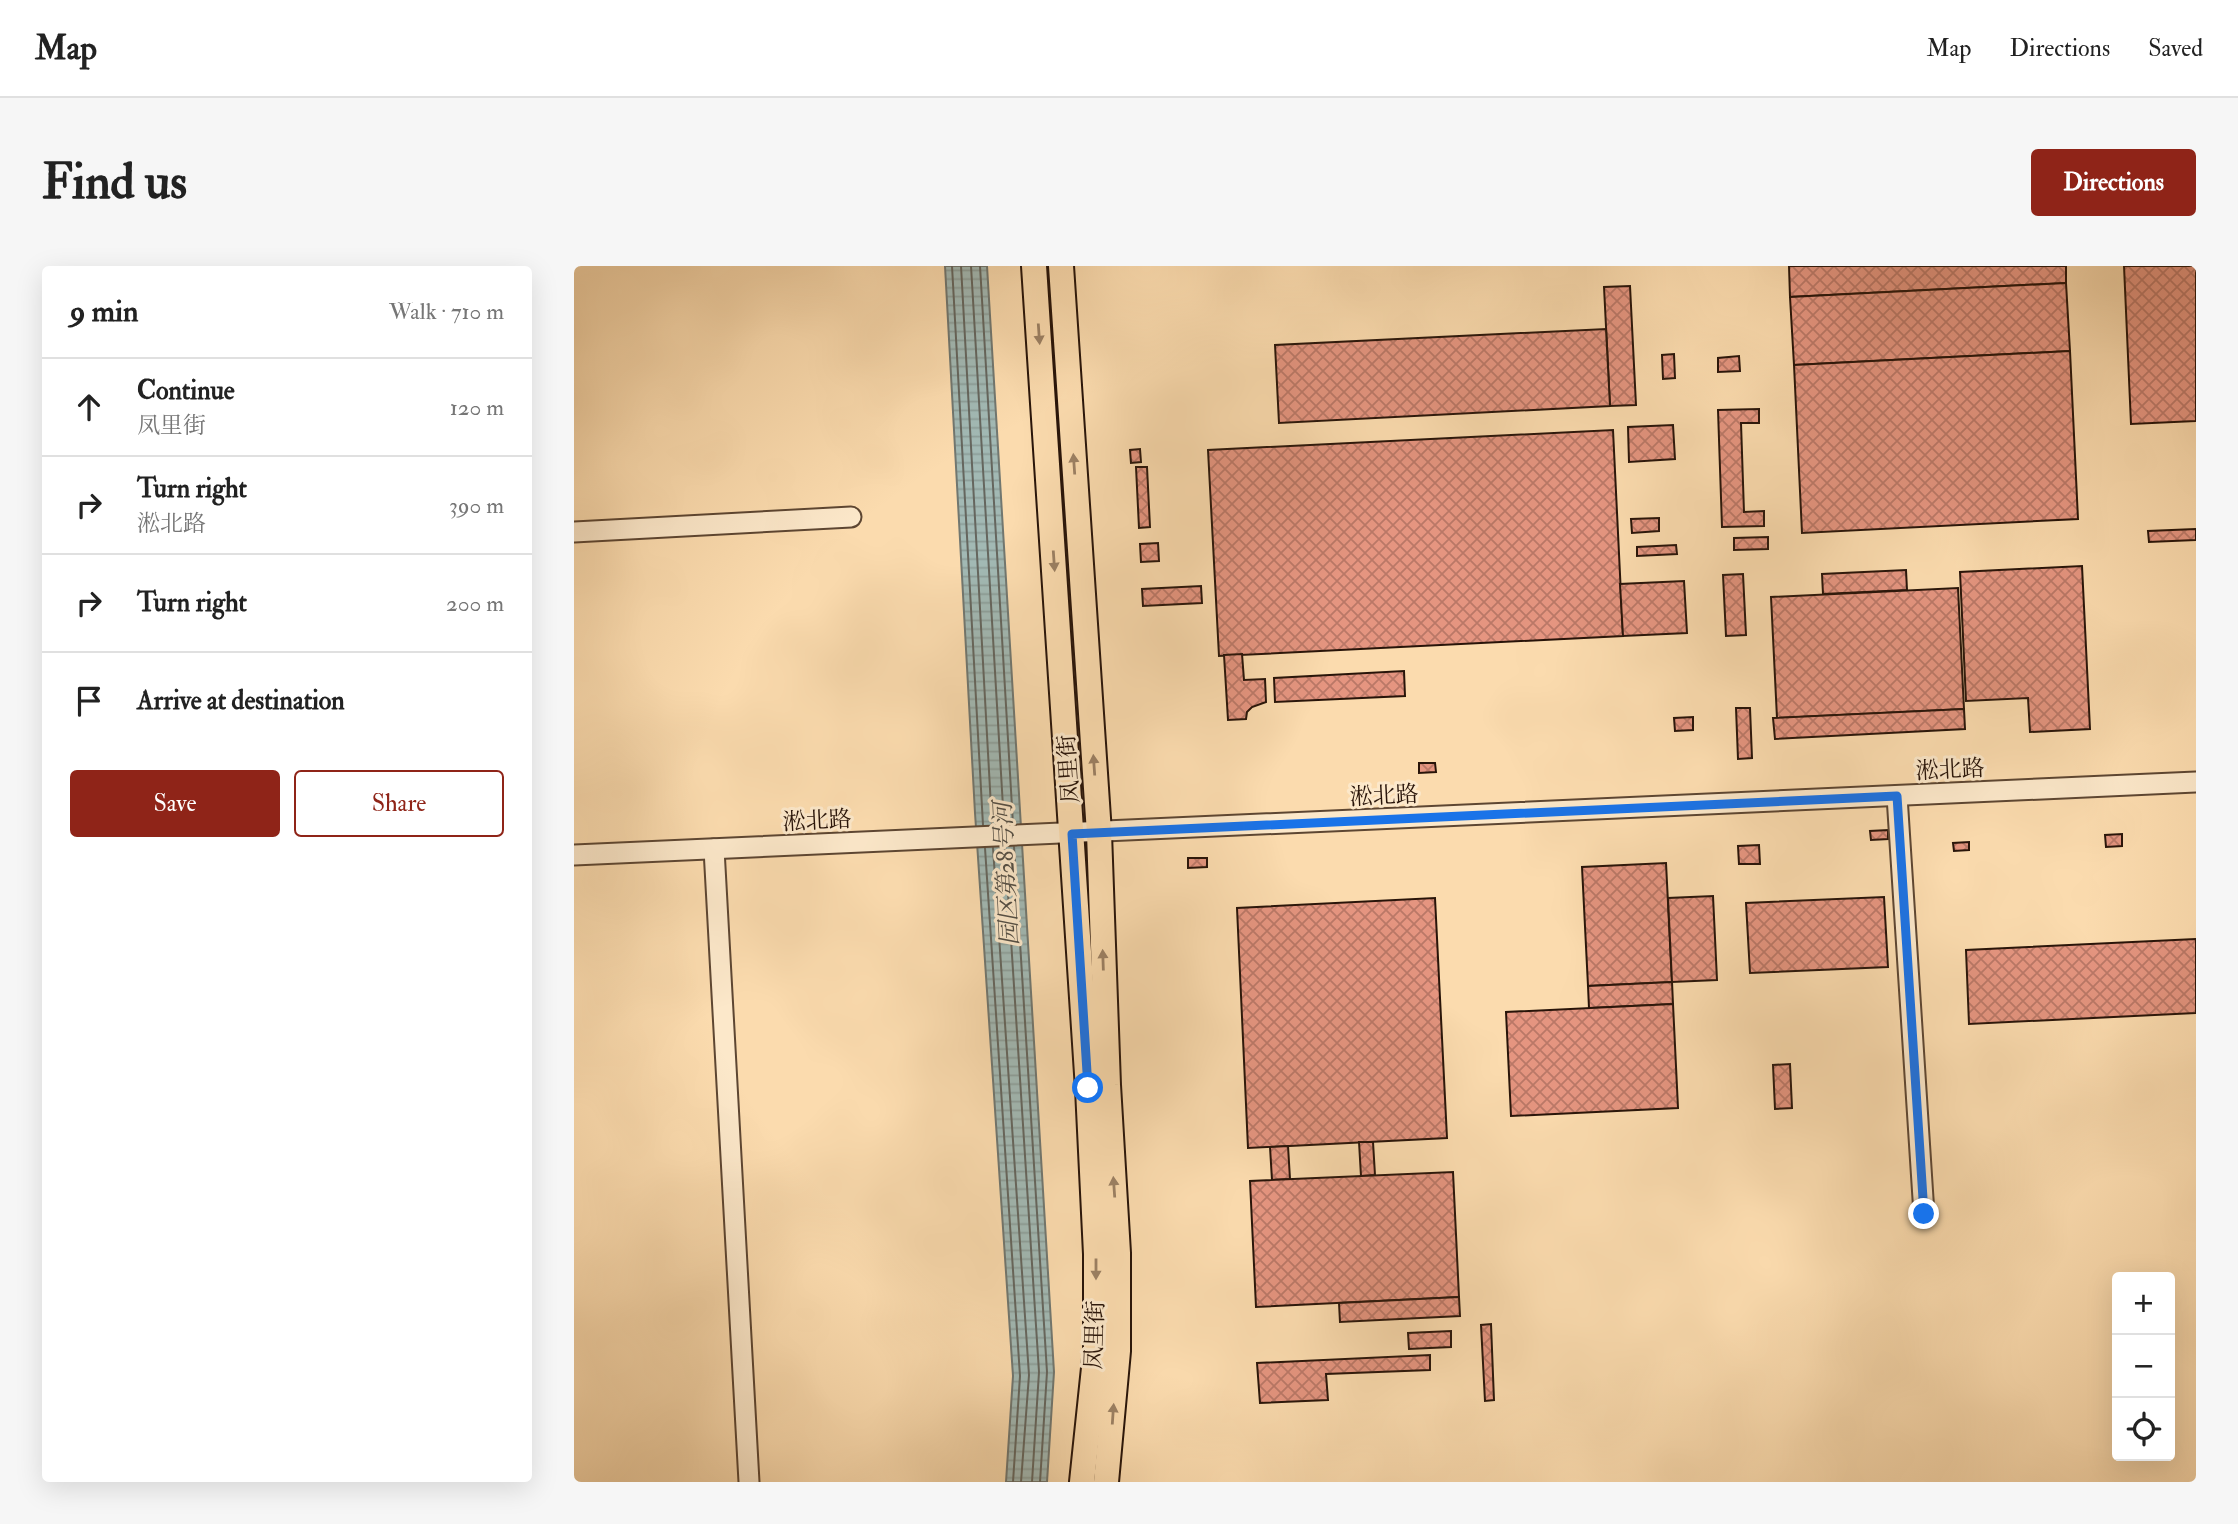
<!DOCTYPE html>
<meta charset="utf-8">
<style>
body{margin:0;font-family:"IM FELL Double Pica","Noto Serif SC",serif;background:#f6f6f6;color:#222}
.controls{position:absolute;right:21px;bottom:21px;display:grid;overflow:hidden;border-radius:7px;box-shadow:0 7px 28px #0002}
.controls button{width:63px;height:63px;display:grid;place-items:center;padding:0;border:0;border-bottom:2px solid #e0e0e0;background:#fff;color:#222;font:35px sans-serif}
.stop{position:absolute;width:21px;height:21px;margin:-16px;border:5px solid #1a73e8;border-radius:50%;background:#fff}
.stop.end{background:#1a73e8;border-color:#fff;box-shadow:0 2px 7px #0008}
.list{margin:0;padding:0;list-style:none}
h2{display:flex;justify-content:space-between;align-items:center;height:91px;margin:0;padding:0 28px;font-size:30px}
h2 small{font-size:23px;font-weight:400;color:#767676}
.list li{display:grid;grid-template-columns:46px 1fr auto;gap:21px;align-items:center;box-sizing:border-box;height:98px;padding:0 28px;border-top:2px solid #e0e0e0}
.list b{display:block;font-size:26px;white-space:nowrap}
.list p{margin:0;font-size:23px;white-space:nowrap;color:#767676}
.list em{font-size:23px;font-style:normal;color:#767676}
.actions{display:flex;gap:14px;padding:21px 28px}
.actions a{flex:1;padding:16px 0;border:2px solid #8f2418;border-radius:7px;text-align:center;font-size:24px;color:#8f2418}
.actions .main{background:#8f2418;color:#fff}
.icon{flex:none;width:38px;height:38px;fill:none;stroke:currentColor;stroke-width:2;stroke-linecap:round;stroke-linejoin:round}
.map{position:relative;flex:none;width:1622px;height:1216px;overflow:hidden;border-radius:7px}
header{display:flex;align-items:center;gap:42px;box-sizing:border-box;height:98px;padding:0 35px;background:#fff;border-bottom:2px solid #e0e0e0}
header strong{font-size:33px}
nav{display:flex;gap:38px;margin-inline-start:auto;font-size:24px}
.intro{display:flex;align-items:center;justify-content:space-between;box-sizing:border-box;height:168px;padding:0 42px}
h1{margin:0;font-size:49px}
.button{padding:18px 32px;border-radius:7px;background:#8f2418;color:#fff;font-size:24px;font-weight:700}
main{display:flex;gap:42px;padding:0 42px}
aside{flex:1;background:#fff;border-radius:7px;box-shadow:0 7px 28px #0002}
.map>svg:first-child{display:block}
</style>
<header>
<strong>Map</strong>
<nav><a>Map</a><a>Directions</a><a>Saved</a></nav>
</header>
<div class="intro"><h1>Find us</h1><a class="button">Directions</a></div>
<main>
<aside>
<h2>9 min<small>Walk · 710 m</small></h2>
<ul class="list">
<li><svg class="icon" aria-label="ahead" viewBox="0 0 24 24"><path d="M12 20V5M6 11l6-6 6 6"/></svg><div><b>Continue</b><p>凤里街</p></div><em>120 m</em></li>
<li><svg class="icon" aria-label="right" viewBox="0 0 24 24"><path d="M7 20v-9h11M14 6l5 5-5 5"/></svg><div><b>Turn right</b><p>淞北路</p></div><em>390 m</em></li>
<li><svg class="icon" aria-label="right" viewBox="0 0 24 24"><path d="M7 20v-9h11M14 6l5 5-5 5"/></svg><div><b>Turn right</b></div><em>200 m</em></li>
<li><svg class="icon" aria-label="arrive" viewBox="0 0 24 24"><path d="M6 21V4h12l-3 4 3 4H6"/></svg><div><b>Arrive at destination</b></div></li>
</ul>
<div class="actions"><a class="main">Save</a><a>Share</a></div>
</aside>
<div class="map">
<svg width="1622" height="1216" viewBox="0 0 1622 1216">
<defs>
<pattern id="water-rules" width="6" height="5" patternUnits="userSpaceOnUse" patternTransform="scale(1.75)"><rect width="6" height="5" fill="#a2b9b4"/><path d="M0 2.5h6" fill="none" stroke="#8c9e99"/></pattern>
<pattern id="building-cross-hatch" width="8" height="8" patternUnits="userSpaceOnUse" patternTransform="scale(1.75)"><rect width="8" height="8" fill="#e59580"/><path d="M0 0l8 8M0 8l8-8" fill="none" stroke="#ba7867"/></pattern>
</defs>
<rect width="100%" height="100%" fill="#fbdbae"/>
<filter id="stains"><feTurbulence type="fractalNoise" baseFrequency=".00286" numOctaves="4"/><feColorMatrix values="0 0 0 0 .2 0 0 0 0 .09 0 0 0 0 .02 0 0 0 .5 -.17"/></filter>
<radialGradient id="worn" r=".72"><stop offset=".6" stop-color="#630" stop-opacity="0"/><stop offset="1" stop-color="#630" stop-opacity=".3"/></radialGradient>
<!-- water -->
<path fill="url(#water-rules)" stroke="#717770" stroke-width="2" d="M371,0H413L480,1106L473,1216H432L439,1110L401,547Z"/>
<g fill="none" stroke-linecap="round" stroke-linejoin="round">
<!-- shore -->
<g stroke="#65665e" stroke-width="2">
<path d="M378,0L409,559"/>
<path d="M387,0L418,559"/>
<path d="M397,0L430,558"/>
<path d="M406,0L439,558"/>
<path d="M431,581L465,1106L458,1216"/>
<path d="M440,581L473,1106L466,1216"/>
<path d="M411,582L446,1110L439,1216"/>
<path d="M419,582L455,1109L447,1216"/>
</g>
</g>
<!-- building -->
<g fill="url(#building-cross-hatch)" stroke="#281409" stroke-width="2">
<path d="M1215,0H1492V17L1216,31Z"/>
<path d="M1550,0H1622V155L1557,158Z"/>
<path d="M1492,17L1496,85L1220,99L1216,31Z"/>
<path d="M1056,20L1062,139L1036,140L1030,21Z"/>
<path d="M1032,63L1036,140L705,157L701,79Z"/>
<path d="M1496,85L1504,253L1228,267L1220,99Z"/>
<path d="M1100,88L1101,112L1089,113L1088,89Z"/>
<path d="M1165,90L1166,105L1144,106V92Z"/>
<path d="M1185,143V157H1167L1170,246L1190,245V260L1148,261L1144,144Z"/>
<path d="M1099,159L1101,193L1055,196L1054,161Z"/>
<path d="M1039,164L1049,370L645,390L634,184Z"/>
<path d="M566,183L567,196L557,197L556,184Z"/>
<path d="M562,201H573L576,261L565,262Z"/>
<path d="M1085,252V265L1058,267L1057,253Z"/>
<path d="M1622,263V274L1575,276L1574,265Z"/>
<path d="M1194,271V283L1160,284V272Z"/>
<path d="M584,277L585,295L567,296L566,278Z"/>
<path d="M1102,279L1103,288L1063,290V281Z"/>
<path d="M1508,300L1516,463L1456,466L1454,432L1392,435L1386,306Z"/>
<path d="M1332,304L1333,324L1249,328L1248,308Z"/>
<path d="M1169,308L1172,369L1152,370L1149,309Z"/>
<path d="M1110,315L1113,367L1049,370L1046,318Z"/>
<path d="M627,320L628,337L569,340L568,323Z"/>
<path d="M1384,322L1390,443L1203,452L1197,331Z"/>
<path d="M668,388L670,414L691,413L692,436L678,441L673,446L672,453L654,454L650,389Z"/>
<path d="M830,405L831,430L701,436L700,412Z"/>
<path d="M1162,442H1176L1178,492L1164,493Z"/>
<path d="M1390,443L1391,463L1201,473L1199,452Z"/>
<path d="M1119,451V464L1101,465L1100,452Z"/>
<path d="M845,497H861L862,506L845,507Z"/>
<path d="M1314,564V573L1297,574L1296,565Z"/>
<path d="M1548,568V580L1532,581L1531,569Z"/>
<path d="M1395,576V584L1380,585L1379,577Z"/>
<path d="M1185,579L1186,598H1165L1164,580Z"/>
<path d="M614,592H633V601L614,602Z"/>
<path d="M1092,597L1098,716L1014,720L1008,601Z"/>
<path d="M1139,630L1143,714L1098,716L1094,632Z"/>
<path d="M1310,631L1314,701L1176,707L1172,637Z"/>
<path d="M861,632L873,872L674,882L663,642Z"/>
<path d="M1622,673V747L1395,758L1392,684Z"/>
<path d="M1098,716L1099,738L1015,742L1014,720Z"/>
<path d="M1099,738L1104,842L937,850L932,746Z"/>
<path d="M1216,798L1218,842L1201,843L1199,799Z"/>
<path d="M785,876H799L801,909L787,910Z"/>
<path d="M714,880L716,913L698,914L696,881Z"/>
<path d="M879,906L885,1031L682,1041L676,915Z"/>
<path d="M885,1031L886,1050L766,1056L765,1037Z"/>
<path d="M917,1058L920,1134L911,1135L907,1059Z"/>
<path d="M877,1065V1081L835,1083L834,1067Z"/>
<path d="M856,1089V1104L752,1108L754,1134L686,1137L683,1097Z"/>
</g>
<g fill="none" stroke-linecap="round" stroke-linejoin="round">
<!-- minor casing -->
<g stroke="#5d4632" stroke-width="23">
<g id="minor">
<path d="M0,266L277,251"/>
<path d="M1323,530L1350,948"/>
<path d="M140,583L175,1216"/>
<path d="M0,589L1622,516"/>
</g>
</g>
<!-- major casing -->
<g stroke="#281409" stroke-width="28">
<g id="major">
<path d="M460,0L514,823L522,988V1083L508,1216"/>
<path d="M487,0L525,567L534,819L544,987V1085L532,1216"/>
</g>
</g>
<!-- minor -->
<use href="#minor" stroke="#fce8ca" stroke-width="19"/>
<!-- major -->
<use href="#major" stroke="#fbdbae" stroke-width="24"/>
</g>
<!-- one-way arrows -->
<defs><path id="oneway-solid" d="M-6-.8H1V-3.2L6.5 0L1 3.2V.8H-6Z" transform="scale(1.75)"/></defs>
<g fill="#9c8164">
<use href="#oneway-solid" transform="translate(465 68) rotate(86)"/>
<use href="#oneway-solid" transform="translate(500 198) rotate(-94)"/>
<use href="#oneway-solid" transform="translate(480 295) rotate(86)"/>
<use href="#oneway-solid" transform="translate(520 499) rotate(-94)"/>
<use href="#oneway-solid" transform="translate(529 694) rotate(-92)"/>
<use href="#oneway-solid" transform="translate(540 921) rotate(-94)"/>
<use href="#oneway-solid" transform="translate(522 1003) rotate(90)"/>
<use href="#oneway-solid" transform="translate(539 1148) rotate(-86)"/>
</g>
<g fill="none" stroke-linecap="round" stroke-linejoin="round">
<!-- route -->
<path stroke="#1a73e8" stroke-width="9" d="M514,822L498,568L1323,530L1350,948"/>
</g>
<g text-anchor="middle" stroke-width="6" stroke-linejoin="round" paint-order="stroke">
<!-- street labels -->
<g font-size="23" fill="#281409" stroke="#fce8ca">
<text transform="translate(494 503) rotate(-94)" y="8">凤里街</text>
<text transform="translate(1376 503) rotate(-3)" y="8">淞北路</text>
<text transform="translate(810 529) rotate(-3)" y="8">淞北路</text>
<text transform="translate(243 554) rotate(-3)" y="8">淞北路</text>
<text transform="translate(520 1069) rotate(-88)" y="8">凤里街</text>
</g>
<!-- water labels -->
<g font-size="24" font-style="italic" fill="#534e45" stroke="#fce8ca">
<text transform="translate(432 608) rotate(-93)" y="8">园区第28号河</text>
</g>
</g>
<rect width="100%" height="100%" filter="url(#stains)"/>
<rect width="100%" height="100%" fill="url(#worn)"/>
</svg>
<div class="controls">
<button>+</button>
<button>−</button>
<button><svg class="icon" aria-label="locate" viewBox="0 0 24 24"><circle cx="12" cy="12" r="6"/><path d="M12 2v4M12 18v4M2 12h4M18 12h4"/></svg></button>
</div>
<div class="stop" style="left:514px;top:822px"></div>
<div class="stop end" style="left:1350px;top:948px"></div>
</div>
</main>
